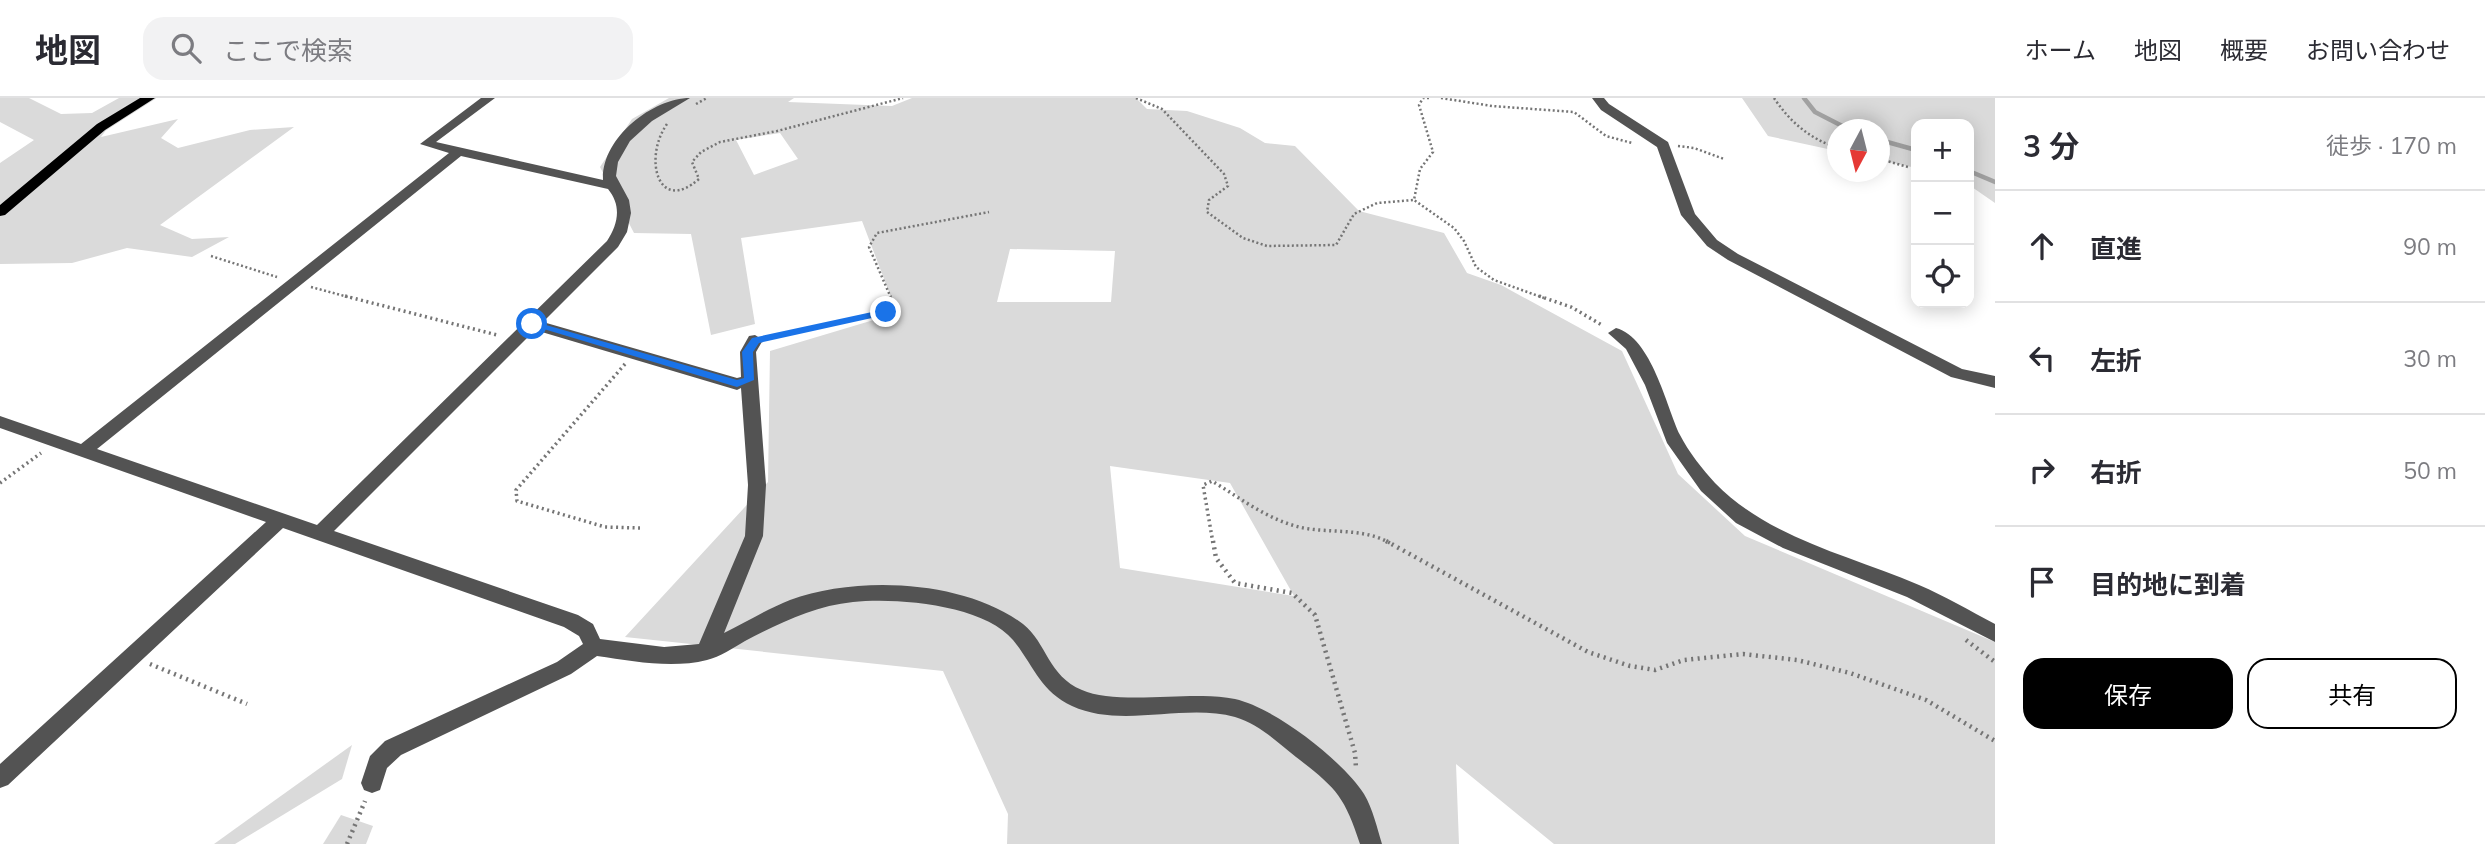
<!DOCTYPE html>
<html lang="ja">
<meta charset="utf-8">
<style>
body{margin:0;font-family:Mulish,"Noto Sans JP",sans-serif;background:#f2f2f3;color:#2b2b33}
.controls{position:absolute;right:21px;top:21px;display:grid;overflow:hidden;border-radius:14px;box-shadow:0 4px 18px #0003}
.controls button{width:63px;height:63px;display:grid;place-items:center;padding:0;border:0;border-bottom:2px solid #e1e1e2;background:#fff;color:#2b2b33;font:35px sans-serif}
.compass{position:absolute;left:1827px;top:21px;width:63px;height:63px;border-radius:50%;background:#fff;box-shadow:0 4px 18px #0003;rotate:187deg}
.stop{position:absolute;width:21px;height:21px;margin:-16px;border:5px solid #1a73e8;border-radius:50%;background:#fff}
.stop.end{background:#1a73e8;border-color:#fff;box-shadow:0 2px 7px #0008}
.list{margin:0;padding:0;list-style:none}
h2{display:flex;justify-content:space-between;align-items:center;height:91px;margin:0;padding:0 28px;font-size:30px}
h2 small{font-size:23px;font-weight:400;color:#7c7c81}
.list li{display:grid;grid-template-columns:46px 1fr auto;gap:21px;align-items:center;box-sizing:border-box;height:112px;padding:0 28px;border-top:2px solid #e1e1e2}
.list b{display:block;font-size:26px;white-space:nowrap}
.list em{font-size:23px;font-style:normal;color:#7c7c81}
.actions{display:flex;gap:14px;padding:21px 28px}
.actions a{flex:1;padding:16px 0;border:2px solid #000;border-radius:21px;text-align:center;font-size:24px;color:#000}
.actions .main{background:#000;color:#fff}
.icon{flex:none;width:38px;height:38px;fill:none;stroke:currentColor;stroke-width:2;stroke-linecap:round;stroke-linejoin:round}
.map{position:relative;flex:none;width:1995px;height:746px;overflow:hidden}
header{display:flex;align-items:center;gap:42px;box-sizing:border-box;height:98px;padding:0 35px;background:#fff;border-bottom:2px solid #e1e1e2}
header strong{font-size:33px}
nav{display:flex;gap:38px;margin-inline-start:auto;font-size:24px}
.search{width:490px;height:63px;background:#f2f2f3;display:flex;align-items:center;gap:18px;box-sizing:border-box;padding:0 24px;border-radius:21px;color:#7c7c81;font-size:26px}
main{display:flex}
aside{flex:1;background:#fff}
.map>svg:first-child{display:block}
</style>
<header>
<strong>地図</strong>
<div class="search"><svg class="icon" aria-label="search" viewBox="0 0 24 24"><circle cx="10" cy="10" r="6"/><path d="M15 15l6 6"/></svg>ここで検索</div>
<nav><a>ホーム</a><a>地図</a><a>概要</a><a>お問い合わせ</a></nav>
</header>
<main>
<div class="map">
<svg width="1995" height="746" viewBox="0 0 1995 746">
<rect width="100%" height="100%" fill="#fff"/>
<!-- green -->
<g fill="#dadada" fill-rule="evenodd">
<path d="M0,0H29L61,16L92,15L119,0H140L123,9L101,39L178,21L161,40L178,50L250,32L294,29L160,127L192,141L229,139L192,159L127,150L72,165L0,166V65L34,42L0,24Z"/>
<path d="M669,0H794L788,4L892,8L912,0H1136L1147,11L1187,13L1240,30L1265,45L1295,48L1359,113L1444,135L1467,175L1501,187L1622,253L1678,376L1745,438L1995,544V746H1554L1456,666L1459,746H1007L1008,716L943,573L625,539L768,384L770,253L897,215L862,123L741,140L755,226L711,237L691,136L634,135L600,69L632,21ZM780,35L798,61L754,77L736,42ZM1010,151L1115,153L1111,204H997ZM1110,368L1230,385L1294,498L1120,470Z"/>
<path d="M1742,0H1995V105L1969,87V26H1916V70L1880,62V32H1838L1837,53L1768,38Z"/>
<path d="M352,647L342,681L235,746H214Z"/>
<path d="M341,717L373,728L366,746H323Z"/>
</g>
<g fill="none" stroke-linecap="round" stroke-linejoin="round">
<!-- stream -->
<g stroke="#a1a1a1" stroke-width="4.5">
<path d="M1804,0L1815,14L1850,32"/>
<path d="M1880,42L1916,52"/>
<path d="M1969,73L1995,84"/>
</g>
<!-- major casing -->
<g stroke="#dbdbdb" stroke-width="2">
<path id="major" d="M140,0H155L105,32L5,117L0,118V107L97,26Z"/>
</g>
<!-- path-far2 -->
<g stroke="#757575" stroke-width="2.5" stroke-dasharray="2 2.5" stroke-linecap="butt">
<path d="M1136,0L1162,11L1224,76L1228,88L1209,102L1207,114L1243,140L1267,148L1336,147L1354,116L1377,105L1414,102"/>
<path d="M1429,0H1423L1419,7L1433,54L1420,71L1414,102L1454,130L1464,143L1476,169L1494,182L1544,200"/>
<path d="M1441,0L1492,8L1574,14L1606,38L1632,45"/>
<path d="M1774,0C1790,24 1810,41 1838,50"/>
<path d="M696,6L707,0"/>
<path d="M667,26C643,60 658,117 699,81L692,64L701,54L720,44L777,33L903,0"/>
<path d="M1678,48L1694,50L1724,61"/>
<path d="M1880,61L1908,69"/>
<path d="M211,158L277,179"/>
<path d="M311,189L352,200"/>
<path d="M891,200L869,149L877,135L989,114"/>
</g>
<!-- path-far1 -->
<g stroke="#757575" stroke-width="3.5" stroke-dasharray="2 3.5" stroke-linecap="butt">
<path d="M345,198L497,237"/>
<path d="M1539,198L1571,209L1602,227"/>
<path d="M771,239L886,214L894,207L890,198"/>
<path d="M625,266L516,392L517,403L605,429L640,430"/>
<path d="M0,385L41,355"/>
<path d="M1213,445L1203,387L1212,383C1240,400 1267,421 1299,429C1328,436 1362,429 1390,445"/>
</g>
<!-- path -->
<g stroke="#757575" stroke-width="4.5" stroke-dasharray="2 4.5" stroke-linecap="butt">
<path d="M1213,443L1216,460L1235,485L1292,495L1315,517L1355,655L1356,670"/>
<path d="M1386,443L1588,554L1630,568L1655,572L1684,562L1743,556L1797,562L1850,575L1926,602L1995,643"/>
<path d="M1966,542L1995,564"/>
<path d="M150,566L247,606"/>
<path d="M347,746L365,703"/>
</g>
<!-- minor -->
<g fill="#535353" fill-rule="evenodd">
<path d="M481,0H495L436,44L603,82C601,41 652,0 690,0L652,23L630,43L618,64L616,78L629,102L631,115L627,134L618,149L543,224L737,280L741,279L740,254L749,238L755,237L763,242L756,254L766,387L763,438L724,535C745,525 767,511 790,502C858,477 964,482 1023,526C1047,545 1048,578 1082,592C1110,605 1171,597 1203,598C1213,598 1225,599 1235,601C1275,610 1342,662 1364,696C1373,711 1377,730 1382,746H1360C1344,697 1336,690 1296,659C1277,644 1259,626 1235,619C1183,605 1122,631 1072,608C1040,593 1034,568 1013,542C985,507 896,499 853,504C814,508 780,525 745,543C733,550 720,559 707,562C671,571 633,563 597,558L571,576L401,657L387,670L380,692L372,695L364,692L361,685L370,658L385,643L557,564L583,546L579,538L564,529L283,430L8,687L0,690V666L266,424L0,330V318L81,346L449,55L420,46ZM461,58L608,91C622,108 618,126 607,143L317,427L97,351ZM535,232L737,292L741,290L748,387L745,438L699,546L664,549L600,541L593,526L578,517L334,433Z"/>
<path d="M1592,0H1604L1609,6L1668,44L1695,116L1717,142L1738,156L1962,271L1995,278V290L1951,279L1728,162L1707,148L1681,117L1657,49L1601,12Z"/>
<path d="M1616,230C1652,240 1666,308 1680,337C1688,353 1703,372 1715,385C1770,441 1849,457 1919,487C1945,498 1970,513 1995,526V544L1907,499L1783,450L1736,425L1701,393L1667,345L1645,287L1626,251L1608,235Z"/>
</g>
<!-- major -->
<use href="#major" fill="#000" fill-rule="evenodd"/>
</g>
<!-- route -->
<path fill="#1a73e8" d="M886,211L891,214L890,216L759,245L753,254L754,282L737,289L527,226L532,223L737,282L744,280L742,254L752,240Z"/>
</svg>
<div class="controls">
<button>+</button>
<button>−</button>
<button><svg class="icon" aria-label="locate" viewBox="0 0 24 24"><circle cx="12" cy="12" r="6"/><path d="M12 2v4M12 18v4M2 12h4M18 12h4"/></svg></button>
</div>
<svg class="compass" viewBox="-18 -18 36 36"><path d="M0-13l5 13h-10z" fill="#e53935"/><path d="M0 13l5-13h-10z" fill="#7c7c81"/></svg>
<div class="stop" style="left:532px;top:226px"></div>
<div class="stop end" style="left:886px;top:214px"></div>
</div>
<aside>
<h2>3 分<small>徒歩 · 170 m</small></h2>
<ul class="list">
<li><svg class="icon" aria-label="ahead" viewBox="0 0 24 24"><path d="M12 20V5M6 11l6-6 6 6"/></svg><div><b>直進</b></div><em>90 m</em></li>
<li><svg class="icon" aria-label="left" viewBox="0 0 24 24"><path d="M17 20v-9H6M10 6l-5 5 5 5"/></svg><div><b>左折</b></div><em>30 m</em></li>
<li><svg class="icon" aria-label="right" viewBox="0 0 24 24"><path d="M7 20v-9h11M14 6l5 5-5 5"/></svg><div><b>右折</b></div><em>50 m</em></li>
<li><svg class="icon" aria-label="arrive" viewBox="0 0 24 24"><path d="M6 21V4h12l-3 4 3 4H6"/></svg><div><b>目的地に到着</b></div></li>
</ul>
<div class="actions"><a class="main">保存</a><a>共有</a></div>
</aside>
</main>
